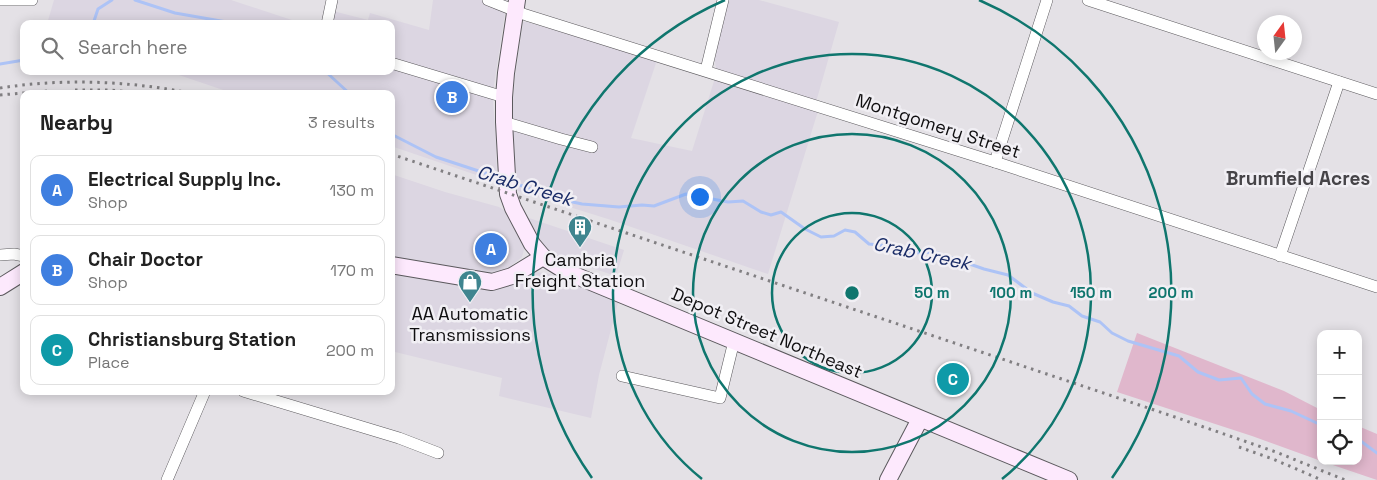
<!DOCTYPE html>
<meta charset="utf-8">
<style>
body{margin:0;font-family:"Space Grotesk",sans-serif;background:#f2f2f2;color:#222}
.controls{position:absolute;right:15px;bottom:15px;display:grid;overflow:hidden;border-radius:10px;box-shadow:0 2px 12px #0003}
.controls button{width:45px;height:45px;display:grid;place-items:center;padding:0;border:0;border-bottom:1px solid #e0e0e0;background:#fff;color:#222;font:25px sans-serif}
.compass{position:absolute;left:1257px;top:15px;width:45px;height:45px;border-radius:50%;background:#fff;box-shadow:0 2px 12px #0003;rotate:15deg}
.you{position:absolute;left:699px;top:196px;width:18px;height:18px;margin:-12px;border:4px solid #fff;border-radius:50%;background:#1a73e8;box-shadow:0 0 0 8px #1a73e833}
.badge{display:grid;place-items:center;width:32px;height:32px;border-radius:50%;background:#1a73e8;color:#fff;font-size:16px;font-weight:700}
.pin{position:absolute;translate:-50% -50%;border:2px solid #fff;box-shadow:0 1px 5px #0006}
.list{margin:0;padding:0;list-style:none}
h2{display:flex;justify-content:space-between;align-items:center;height:65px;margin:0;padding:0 20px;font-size:21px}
h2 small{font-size:16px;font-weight:400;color:#767676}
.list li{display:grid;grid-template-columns:32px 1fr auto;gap:15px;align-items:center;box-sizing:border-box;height:70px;margin:0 10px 10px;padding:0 10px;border:1px solid #e0e0e0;border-radius:10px}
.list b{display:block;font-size:19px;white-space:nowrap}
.list p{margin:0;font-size:16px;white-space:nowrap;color:#767676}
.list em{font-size:16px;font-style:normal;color:#767676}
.icon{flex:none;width:28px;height:28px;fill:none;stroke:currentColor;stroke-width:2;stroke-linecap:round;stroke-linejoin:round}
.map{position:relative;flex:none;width:1377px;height:480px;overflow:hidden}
.search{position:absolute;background:#fff;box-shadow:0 2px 12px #0003;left:20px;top:20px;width:375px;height:55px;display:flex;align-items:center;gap:12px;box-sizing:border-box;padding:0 18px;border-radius:10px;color:#767676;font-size:19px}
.panel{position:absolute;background:#fff;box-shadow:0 2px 12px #0003;left:20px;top:90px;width:375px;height:305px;border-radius:10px}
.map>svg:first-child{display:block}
</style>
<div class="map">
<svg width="1377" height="480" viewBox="0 0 1377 480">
<rect width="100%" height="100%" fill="#e4e1e6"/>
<!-- built -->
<g fill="#dcd6e2">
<path d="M54,0H231L304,24H47Z"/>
<path d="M433,0H507L494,85L493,102L496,143L497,182L391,146V94H235L167,71H391V24H330L333,11L368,20L370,13L429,30Z"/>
<path d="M727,0H759L839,22L814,109L818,111L768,274L608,219L518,191L516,188L512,111L516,69L523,22H527L657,60L631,138L692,151L715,78L716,68L714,56Z"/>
<path d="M391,174L445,192L499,207L507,212L514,226L529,218L624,250L616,276L525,246L522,257L512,265L519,280L536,272L551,274L619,299L599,375L591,418L499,396L502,378L391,351Z"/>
</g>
<!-- green -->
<g fill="#e0b7cc">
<path d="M1137,333L1284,391L1321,410V461L1252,436L1117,392Z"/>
<path d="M1358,426L1377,434V480L1321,461H1358Z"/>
</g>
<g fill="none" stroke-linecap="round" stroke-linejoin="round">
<!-- stream -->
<g stroke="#adc3f6" stroke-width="3">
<path d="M135,0L175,13L238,24"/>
<path d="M93,24L98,9L112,0"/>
<path d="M0,64L24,60"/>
<path d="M325,71L350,94"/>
<path d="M391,132L393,135L436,157L503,179"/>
<path d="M511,182L559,199L582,204L619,207L642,205L654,206L686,194L728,202L743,201L761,212L771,215L781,212L805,229L821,237L834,236L845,230L855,232L869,244L889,246L911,253L935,252L984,269L1008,275L1032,293L1053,302L1069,306L1082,316L1100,322L1112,333L1128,341L1179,356L1198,372L1219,380L1241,378L1252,394L1265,404L1291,411L1321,425"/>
<path d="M1358,439L1377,453"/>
</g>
<!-- street casing -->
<g stroke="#5b595d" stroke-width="12">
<g id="street">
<path d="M0,0H32"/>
<path d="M488,0L526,15L995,162L1377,287"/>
<path d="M1088,0L1377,94"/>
<path d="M327,24L332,0"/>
<path d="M391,63L504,97"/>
<path d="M706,70L723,0"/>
<path d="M504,122L561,139L592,147"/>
<path d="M995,162L1047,0"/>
<path d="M0,255L14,254L24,256"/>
<path d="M1280,256L1339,82"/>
<path d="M622,376L720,398L734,341"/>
<path d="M243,391L399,438L438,453"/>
<path d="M167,480L205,391"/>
</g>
</g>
<!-- secondary casing -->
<g stroke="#5b595d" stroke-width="18">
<g id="secondary">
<path d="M517,0L506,73L504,97V122L508,194L513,208L532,244L543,257L567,272L1069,480"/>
<path d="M391,265L492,282L512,276L543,257"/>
<path d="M0,287L24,272"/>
<path d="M888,480L920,419"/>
</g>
</g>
<!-- street -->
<use href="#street" stroke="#fff" stroke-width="11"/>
<!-- secondary -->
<use href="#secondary" stroke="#fde9fd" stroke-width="16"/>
<!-- rail -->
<g stroke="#817f82" stroke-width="3" stroke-dasharray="2.5 5" stroke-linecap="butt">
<path d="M0,88C65,78 131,81 195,94"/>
<path d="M75,90H110L149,94"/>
<path d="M0,95L47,91"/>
<path d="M391,154L1169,415L1276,452L1345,480"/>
<path d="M1239,447L1273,459L1322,480"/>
</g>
</g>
<!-- distance rings -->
<g fill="none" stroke="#0f766e" stroke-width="2.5">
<circle cx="852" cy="293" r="80"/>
<circle cx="852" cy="293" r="159"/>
<path d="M702 479A239 239 0 1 1 1002 479"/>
<path d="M592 478A319 319 0 0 1 725 0M979 0A319 319 0 0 1 1112 478"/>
</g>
<!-- icons -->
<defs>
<g id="building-pin" transform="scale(1.25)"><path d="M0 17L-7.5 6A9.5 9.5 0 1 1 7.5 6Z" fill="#3f858f" stroke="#f1eff4"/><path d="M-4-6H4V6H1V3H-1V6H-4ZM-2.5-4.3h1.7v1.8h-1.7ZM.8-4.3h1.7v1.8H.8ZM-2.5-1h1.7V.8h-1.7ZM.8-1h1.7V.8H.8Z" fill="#fff"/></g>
<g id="shop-pin" transform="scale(1.25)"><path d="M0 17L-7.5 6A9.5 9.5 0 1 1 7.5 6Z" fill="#3f858f" stroke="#f1eff4"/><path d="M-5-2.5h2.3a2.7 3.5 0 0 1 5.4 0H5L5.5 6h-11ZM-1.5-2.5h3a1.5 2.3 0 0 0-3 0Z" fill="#fff"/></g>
</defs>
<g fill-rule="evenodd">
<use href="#building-pin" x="580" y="227"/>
<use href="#shop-pin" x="470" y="282"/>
</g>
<g text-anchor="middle" stroke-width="5" stroke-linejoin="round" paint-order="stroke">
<!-- street labels -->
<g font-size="18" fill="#0f0e10" stroke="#f1eff4">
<text transform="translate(938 126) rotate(18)" y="6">Montgomery Street</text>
<text transform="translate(767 333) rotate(23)" y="6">Depot Street Northeast</text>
</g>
<!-- poi labels -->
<g font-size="18" fill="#0f0e10" stroke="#f1eff4">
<text x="580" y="266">Cambria<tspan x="580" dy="21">Freight Station</tspan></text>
<text x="470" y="320">AA Automatic<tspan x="470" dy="21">Transmissions</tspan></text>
</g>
<!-- neighbourhood labels -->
<g font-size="19" font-weight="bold" fill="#464448" stroke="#f1eff4">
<text x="1298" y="185">Brumfield Acres</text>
</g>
<!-- water labels -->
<g font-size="19" font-style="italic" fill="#192b66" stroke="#f1eff4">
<text transform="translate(525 185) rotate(17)" y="7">Crab Creek</text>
<text transform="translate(922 253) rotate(12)" y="7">Crab Creek</text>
</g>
</g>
<circle cx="852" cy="293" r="8" fill="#0f766e" stroke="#f1eff4" stroke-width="2.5"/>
<g font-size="15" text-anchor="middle" font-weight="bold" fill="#0f766e" stroke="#f1eff4" stroke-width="5" stroke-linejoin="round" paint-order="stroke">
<text x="932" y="298">50 m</text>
<text x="1011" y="298">100 m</text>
<text x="1091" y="298">150 m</text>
<text x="1171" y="298">200 m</text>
</g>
</svg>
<div class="controls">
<button>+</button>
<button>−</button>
<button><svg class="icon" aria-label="locate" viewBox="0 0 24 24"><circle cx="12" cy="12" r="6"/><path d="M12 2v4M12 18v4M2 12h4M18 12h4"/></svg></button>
</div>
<svg class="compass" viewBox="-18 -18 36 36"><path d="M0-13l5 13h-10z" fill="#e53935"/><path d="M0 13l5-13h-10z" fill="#767676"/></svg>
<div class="you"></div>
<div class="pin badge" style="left:491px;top:249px;background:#3f7fe0">A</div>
<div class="pin badge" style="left:452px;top:97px;background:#3f7fe0">B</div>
<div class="pin badge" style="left:953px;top:379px;background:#0f9aa8">C</div>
<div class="search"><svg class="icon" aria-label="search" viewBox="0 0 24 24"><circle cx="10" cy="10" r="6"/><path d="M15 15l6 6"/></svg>Search here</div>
<section class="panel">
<h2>Nearby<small>3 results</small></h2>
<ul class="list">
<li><span class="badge" style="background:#3f7fe0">A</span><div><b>Electrical Supply Inc.</b><p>Shop</p></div><em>130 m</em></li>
<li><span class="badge" style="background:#3f7fe0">B</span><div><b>Chair Doctor</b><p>Shop</p></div><em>170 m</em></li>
<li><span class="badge" style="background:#0f9aa8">C</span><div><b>Christiansburg Station</b><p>Place</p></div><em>200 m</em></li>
</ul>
</section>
</div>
